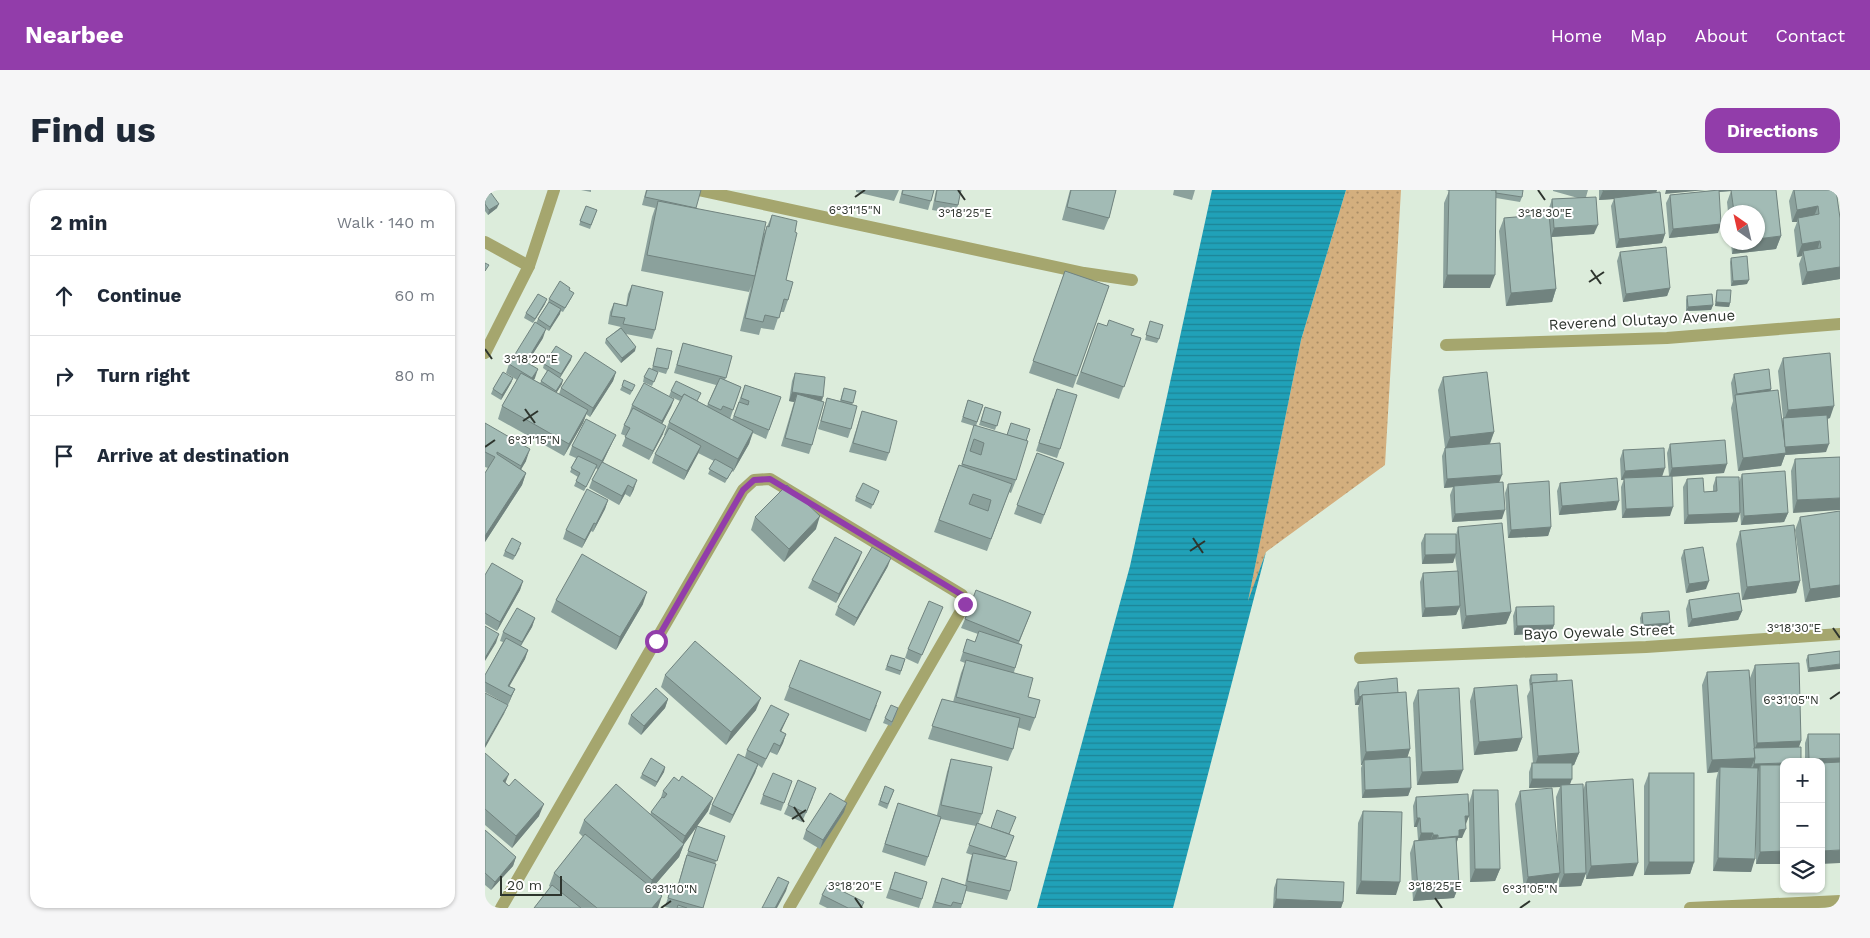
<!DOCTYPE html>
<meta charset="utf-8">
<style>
body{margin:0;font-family:"Work Sans",sans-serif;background:#f6f6f7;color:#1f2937}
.controls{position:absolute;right:15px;bottom:15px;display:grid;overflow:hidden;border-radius:10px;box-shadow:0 1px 4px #0004}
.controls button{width:45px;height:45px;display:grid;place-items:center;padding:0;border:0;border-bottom:1px solid #e0e1e3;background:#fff;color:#1f2937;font:25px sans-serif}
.compass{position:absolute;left:1235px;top:15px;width:45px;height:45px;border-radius:50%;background:#fff;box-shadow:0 1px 4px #0004;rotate:326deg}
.scale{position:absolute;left:15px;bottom:12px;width:62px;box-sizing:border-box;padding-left:5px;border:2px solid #2e352e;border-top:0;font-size:14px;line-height:18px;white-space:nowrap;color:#2e352e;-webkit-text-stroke:4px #fff;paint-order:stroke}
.stop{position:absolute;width:15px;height:15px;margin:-11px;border:4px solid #923daa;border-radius:50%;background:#fff}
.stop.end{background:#923daa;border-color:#fff;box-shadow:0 1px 5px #0008}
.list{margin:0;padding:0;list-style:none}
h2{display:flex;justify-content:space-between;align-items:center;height:65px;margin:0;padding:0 20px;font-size:21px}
h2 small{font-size:16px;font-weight:400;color:#747a83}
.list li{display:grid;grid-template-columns:32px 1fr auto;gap:15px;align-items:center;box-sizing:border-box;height:80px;padding:0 20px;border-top:1px solid #e0e1e3}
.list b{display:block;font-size:19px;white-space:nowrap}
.list em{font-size:16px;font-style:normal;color:#747a83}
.icon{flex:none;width:28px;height:28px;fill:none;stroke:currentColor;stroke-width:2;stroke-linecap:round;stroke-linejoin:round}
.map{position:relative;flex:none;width:1355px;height:718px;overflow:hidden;border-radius:15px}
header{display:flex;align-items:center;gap:30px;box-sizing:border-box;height:70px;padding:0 25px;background:#923daa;color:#fff}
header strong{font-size:24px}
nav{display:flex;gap:28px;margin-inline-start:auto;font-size:18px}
.intro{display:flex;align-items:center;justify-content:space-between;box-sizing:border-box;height:120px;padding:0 30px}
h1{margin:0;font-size:35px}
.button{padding:12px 22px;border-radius:15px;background:#923daa;color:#fff;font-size:18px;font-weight:700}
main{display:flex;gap:30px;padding:0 30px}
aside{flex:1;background:#fff;border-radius:15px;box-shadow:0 1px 4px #0004}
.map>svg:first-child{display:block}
</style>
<header>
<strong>Nearbee</strong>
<nav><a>Home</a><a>Map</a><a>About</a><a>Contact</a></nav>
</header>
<div class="intro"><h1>Find us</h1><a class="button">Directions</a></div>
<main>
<aside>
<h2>2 min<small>Walk · 140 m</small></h2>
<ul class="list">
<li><svg class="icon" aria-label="ahead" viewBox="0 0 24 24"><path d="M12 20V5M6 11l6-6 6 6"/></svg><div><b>Continue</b></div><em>60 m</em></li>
<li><svg class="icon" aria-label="right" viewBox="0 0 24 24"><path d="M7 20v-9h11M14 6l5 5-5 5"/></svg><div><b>Turn right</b></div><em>80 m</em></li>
<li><svg class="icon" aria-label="arrive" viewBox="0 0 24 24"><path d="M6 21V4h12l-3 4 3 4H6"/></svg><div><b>Arrive at destination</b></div></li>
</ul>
</aside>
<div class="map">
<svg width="1355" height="718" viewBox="0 0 1355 718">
<defs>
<pattern id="grass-dots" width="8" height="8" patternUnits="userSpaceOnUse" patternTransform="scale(1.25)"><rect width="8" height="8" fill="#d4af7e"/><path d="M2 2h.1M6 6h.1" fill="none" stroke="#ac8f68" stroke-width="1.8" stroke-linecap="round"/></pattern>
<pattern id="water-rules" width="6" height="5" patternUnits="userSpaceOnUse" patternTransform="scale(1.25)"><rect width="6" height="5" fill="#20a1b8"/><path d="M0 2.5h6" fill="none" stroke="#1c8496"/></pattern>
</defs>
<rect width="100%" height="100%" fill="#dcecdb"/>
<!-- grass -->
<path fill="url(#grass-dots)" d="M861,0H916L900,275L781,362L762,415L816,150Z"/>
<!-- water -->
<path fill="url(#water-rules)" d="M727,0H861L816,150L763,411L781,362L688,718H552L645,376Z"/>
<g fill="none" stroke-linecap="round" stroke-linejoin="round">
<!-- street -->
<g stroke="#a5a66e" stroke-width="12">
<path d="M213,0L599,83L647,90"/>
<path d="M0,52L44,76"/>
<path d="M961,155L1182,148L1355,134"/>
<path d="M0,163L44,76L69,0"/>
<path d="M875,468L1161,457L1355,444"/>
<path d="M16,718L258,300L269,290L285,289L477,405L480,414L304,718"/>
<path d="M1205,718L1355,711"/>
</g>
</g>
<!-- wall -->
<g fill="#8ba19c">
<path d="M96,0H106V2Z"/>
<path d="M161,0H214L211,18L277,48L287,25L310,42L301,90L303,110L299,122H295L289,140L276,138L274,145L255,141L266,96L264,102L156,81L167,27L170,18L157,15Z"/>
<path d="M371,0H414L409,11L371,2Z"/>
<path d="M417,0H449L443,20L414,13Z"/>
<path d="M451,0H476L473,15L470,24L447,20Z"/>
<path d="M585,0H631L624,28L619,40L577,30Z"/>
<path d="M689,0H710L707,10L688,5Z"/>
<path d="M961,0H1000L1037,7L1035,12L1011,8L1005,98H958L959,13L964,1Z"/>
<path d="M1068,0H1103L1101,7L1109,44L1067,47L1071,99L1067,112L1021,116L1014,41L1019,28L1064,24V18L1067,9L1093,8L1068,1Z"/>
<path d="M1114,0H1172L1171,3L1180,44L1177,53L1131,58L1126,16L1129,9L1114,10Z"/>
<path d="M1232,0H1291L1296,46L1291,59L1247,64L1246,52H1272V22H1243L1242,12L1246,1L1234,2L1233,43L1184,48L1181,13L1185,5Z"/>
<path d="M1308,0H1351L1355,28V89L1317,95L1314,74L1317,66L1312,67L1309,40L1312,32H1307L1304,11Z"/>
<path d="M0,7L12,18L3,25L0,21Z"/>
<path d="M101,16L112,20L105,39L94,35Z"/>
<path d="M1135,62L1185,98L1182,106L1138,112L1132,71Z"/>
<path d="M1246,68L1262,94L1246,96L1245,72Z"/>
<path d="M580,81L624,96L588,198L544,183Z"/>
<path d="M147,95L170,140L167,149L141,144L150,161L136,173L120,153L121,149L136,137L123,134L125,122L129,113L141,116L143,104Z"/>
<path d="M85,98L84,100L87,107L78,122L76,121L64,141L51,133L53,129L63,113L64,109Z"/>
<path d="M1232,100L1245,113L1244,117L1230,116L1231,104Z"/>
<path d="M1202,106L1228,115L1226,120L1201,121V110Z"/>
<path d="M60,114L48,133L39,128L41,123Z"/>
<path d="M613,133L656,148L634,209L591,194Z"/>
<path d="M664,136L674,149L672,153L660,150Z"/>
<path d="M58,148L42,173L50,188L49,190L55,193L62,181L58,178L59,174L86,170L75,188L77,194L71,203L74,204L76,198L131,182L128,191L105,227L101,224L98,233L79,266L13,229L17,216L32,190L21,183L24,174Z"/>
<path d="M198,153L247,166L240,190L256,197L245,229L247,230L260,195L296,207L281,249L268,243L264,254L248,282L247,281L240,293L223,284L229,271L213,263L199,290L167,273L170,264L180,245H179L184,232L195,211L184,206L186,201L212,211L222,216L231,195L189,183Z"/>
<path d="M172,158L183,179L181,184L171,181L173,182L167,196L158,192L159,187L167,179Z"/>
<path d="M1298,168L1345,228L1343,229L1341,262L1300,265L1296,276L1253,281L1246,218L1248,211L1246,193L1249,184L1286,199V201L1297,231L1298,228L1293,181Z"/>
<path d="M310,183L338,207L327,255L324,264L296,256L309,212L304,211L307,191Z"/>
<path d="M958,187L1009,242L1005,254L1014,293L1017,329L967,332L965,305L968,297L959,298L957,266L960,258L953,200Z"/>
<path d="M28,188L26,193L16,210L6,204L8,199Z"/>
<path d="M137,196L148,200L145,205L135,200Z"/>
<path d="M359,198L371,201L367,215L366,239L363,248L333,239L342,208L355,211Z"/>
<path d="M568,208L575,259L572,268L551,261Z"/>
<path d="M189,209L186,217L177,234L178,244L164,270L137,256L141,246L136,244L139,235L144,224L147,215Z"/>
<path d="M483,210L498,215L491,236L541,251L531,290L526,303L524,302L502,361L449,342L474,275L476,276L489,236L476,232Z"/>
<path d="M500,217L516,222L510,240L494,235Z"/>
<path d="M377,221L404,263L401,271L364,262Z"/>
<path d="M0,233L41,271L36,279L41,283L37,295L0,352V283L3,278L0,277Z"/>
<path d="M127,253L118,272L149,299L145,307L140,304L134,315L104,298L107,290L113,280L111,278L99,301L89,296L93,287L85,282L91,268L84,265L87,256Z"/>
<path d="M1185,254L1239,283L1187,286L1185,326L1137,328L1136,297L1139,289L1136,290L1135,269L1138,260L1177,286H1184L1182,263Z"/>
<path d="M552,263L579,273L556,334L529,324Z"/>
<path d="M1355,267L1308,323L1306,281L1310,269Z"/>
<path d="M1257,284L1303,323L1299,332L1256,335L1254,305L1255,323L1252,332L1199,334L1198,297L1202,289L1219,302L1228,301V296L1231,287L1254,292Z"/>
<path d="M1075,293L1131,320L1074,325L1072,301Z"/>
<path d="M1023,294L1066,337L1063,346L1023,348L1020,303Z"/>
<path d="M394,301L386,319L370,311L371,307Z"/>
<path d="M123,310L120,319L108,342L106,341L97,358L78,349L81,340Z"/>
<path d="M1355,321V407L1320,412L1310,340L1315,327Z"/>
<path d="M270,327L331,339L299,372L266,340Z"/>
<path d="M973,337L1026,422L1021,434L977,439L974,413L975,416L971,425L937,427L935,392L938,383L972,381L970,366L968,373L937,374L936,353L940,344L971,345Z"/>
<path d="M1255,341L1315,391L1311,403L1257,410L1251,354Z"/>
<path d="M35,358L28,370L18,366L20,361Z"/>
<path d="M1199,360L1221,399L1201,403L1196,368Z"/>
<path d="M374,370L351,413L323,398L327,390Z"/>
<path d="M403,376L369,436L350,425L353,417Z"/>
<path d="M0,385L38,391L35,400L12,441L0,434Z"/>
<path d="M71,410L158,414L131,460L66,422Z"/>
<path d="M1204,410L1257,421L1253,430L1203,437L1201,419Z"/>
<path d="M458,417L433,474L420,468L423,459Z"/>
<path d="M1031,417L1069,435L1066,443L1029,445L1028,426Z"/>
<path d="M546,422L534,453L537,455L529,482L543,507L550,528L545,541L532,537L528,559L523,571L443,549L457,509L468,512L476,483L480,473L475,471L482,449L490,452L493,444L476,438L480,429Z"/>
<path d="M1157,423L1185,433L1184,437L1156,439L1155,428Z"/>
<path d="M50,428L47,437L36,456L43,460L40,469L24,496L30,499L26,508L23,515L0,502V485L18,452L15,451L18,442Z"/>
<path d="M1355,461L1323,482L1321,470L1323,465Z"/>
<path d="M406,465L420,469L415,485L400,480Z"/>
<path d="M1270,475L1316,551L1314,557L1299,572V674H1271V649L1266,682L1228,681L1231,590L1233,582L1222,583L1217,495L1222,482L1265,503V488Z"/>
<path d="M180,485L271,520L241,555L176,497Z"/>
<path d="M1046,485L1072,491L1094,563L1089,575L1087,576L1085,594L1098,600L1101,592L1148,686L1101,689V683L1096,696L1074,697V687L1070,696L1039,700L1030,614L1035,601L1073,660L1071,607L1075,597L1044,598V582L1047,573H1048L1042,506L1045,500L1044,490Z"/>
<path d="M873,492L913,503L925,559L922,567L926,598L923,606L877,608L876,578L877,575H876L873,518L874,515H870L869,500Z"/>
<path d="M304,497L392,515L381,542L299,510Z"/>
<path d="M989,498L1037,548L1032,561L989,565L985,511Z"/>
<path d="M933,500L973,593L932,595L928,513Z"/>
<path d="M183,509L180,518L156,545L143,534L146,525Z"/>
<path d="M412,523L406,536L398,533L400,528Z"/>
<path d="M304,524L296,541L301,544L298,553L292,565L285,562L277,578L273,575L270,583L245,633L224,624L227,615L260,567L262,560Z"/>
<path d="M1323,544L1336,572H1320V553Z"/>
<path d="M0,563L21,593L54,626L27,658L0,635Z"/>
<path d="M466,569L497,624L493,634L529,646L520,670L525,701L522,710L481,701L476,718H447L457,688L480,695L485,671L487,665L481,663L491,636L456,629L440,676L397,662L410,621L452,625L462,582Z"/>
<path d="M180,577L179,582L170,597L155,588L157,584Z"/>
<path d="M1164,583L1209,672L1205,684L1159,685V596Z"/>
<path d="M194,591L228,608L223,621L199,654L194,667L167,698L173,718H49L65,697L64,696L69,683L98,647L94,643L99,630L165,625L166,622L175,611L178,601Z"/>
<path d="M307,591L296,621L275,614L278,605Z"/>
<path d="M400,596L409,600L402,619L393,615Z"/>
<path d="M988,600L1015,679L1010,691L985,692L984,626L980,634L977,648H973L971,655L974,695L969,708L928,711L925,663L929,651L933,650L932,637H929L928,616L931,607L984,613Z"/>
<path d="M328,607L317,632L299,624L303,615Z"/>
<path d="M878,621L911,705L871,704L873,633Z"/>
<path d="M359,622L335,659L318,649L321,640Z"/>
<path d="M212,636L240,646L230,674L218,718H185L180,717L187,694L193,695L200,670Z"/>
<path d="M0,640L31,667L28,676L6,700L0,695Z"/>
<path d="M410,682L437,709L434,718L401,708Z"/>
<path d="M792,689L858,712L856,718H788L789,698Z"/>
<path d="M337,705L377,718H342L334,714Z"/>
</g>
<!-- shaded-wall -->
<g fill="#71837f">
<path d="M1139,0H1172L1169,7L1129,8V9L1114,10L1118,1Z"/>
<path d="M1181,0H1221L1180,4Z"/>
<path d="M1233,0H1246V1L1232,2Z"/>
<path d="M14,14L12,18L3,25L4,20Z"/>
<path d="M1333,16L1328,29L1313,28L1312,32H1307L1312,20Z"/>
<path d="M1236,34L1233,43L1184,48L1188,39Z"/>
<path d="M1113,35L1109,44L1066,47L1069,38Z"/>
<path d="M1180,44L1177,53L1131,58L1134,49Z"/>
<path d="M1296,46L1291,59L1247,64L1251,52H1272V49Z"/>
<path d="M1335,51L1331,64L1318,61L1317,66L1312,67L1317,54Z"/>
<path d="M1355,77V89L1317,95L1322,82Z"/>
<path d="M962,85H1010L1005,98H958Z"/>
<path d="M1264,90L1262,94L1246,96L1248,91Z"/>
<path d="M1185,98L1182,106L1138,112L1141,104Z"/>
<path d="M1071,99L1067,112L1021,116L1026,103Z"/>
<path d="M62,109L60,114L48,133L50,129Z"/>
<path d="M1231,112L1245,113L1244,117L1230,116Z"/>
<path d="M1228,115L1226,120L1201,121L1203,117Z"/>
<path d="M76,119L75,124L64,141L65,137Z"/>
<path d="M61,139L58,148L37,181L41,172Z"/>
<path d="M151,157L150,161L136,173L137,168Z"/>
<path d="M87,166L86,170L74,189L76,184Z"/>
<path d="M53,179L50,188L44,197L47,188Z"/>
<path d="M131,182L128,191L105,227L108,218Z"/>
<path d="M28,188L26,193L16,210L17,205Z"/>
<path d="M78,190L77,194L70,205L71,201Z"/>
<path d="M1286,199L1283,208H1250L1252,204Z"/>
<path d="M307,202L338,207L334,215L312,204L309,212L304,211Z"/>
<path d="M189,209L186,217L174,240L177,231Z"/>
<path d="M1349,216L1345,228L1298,233L1303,220Z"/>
<path d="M103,220L98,233L79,266L84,254Z"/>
<path d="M181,236L178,244L164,270L168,261Z"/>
<path d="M268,241L264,254L248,282L253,269Z"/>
<path d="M1009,242L1004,255L960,260L965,247Z"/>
<path d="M131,245L127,253L114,280L117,271Z"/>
<path d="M1344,254L1341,262L1300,265L1296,276L1253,281L1258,268L1299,257Z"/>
<path d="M216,256L213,264L199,290L202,281Z"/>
<path d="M45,259L41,271L31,288L36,276Z"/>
<path d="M1242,274L1239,283L1184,287L1187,278Z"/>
<path d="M1180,278L1177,287L1136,290L1140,281Z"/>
<path d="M41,283L37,295L0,352V346Z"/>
<path d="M1017,285L1014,293L959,298L962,289Z"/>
<path d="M152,290L149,299L145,307L148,298Z"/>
<path d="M143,295L140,304L134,315L137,306Z"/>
<path d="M1355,308V320L1308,323L1312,310Z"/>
<path d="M123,310L120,319L108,342L111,334Z"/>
<path d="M1134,311L1131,320L1074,325L1077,316Z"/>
<path d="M1188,317L1185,326L1137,328L1141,319Z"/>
<path d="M1020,320L1017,329L967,332L970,324Z"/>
<path d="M1255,323L1252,332L1199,334L1203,325Z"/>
<path d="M1303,323L1299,332L1256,335L1259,326Z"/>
<path d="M335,326L331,339L299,372L304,359Z"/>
<path d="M109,333L106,341L97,358L100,350Z"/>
<path d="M1066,337L1063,346L1023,348L1026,340Z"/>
<path d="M377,362L374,370L351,413L354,404Z"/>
<path d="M971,364L968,373L937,374L940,365Z"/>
<path d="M406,368L403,376L369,436L372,428Z"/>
<path d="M38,391L35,400L12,441L15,432Z"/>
<path d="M1224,391L1221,399L1201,403L1204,394Z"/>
<path d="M1315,391L1311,403L1257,410L1262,397Z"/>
<path d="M1355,395V407L1320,412L1325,399Z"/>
<path d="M162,402L158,414L131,460L135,447Z"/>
<path d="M975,416L971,425L937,427L940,418Z"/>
<path d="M1257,421L1253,430L1203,437L1207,429Z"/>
<path d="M1026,422L1021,434L977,439L981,426Z"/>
<path d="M50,428L47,437L33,460L37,452Z"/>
<path d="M1185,433L1184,437L1156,439L1158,435Z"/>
<path d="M1069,435L1066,443L1029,445L1032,436Z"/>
<path d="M14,444L11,453L0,471V468Z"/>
<path d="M43,460L40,469L20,504L23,496Z"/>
<path d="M1355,474V479L1323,482L1324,478Z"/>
<path d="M30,499L26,508L23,515L26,506Z"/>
<path d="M877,506L874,515H870L874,507Z"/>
<path d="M276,508L271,520L241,555L246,542Z"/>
<path d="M183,509L180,518L156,545L159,536Z"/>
<path d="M23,515L19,524L0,558V555Z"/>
<path d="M304,524L300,533L292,550L295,541Z"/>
<path d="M301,544L298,553L292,565L295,556Z"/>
<path d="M1037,548L1032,561L989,565L994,552Z"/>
<path d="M1316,551L1311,564L1269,562L1272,553Z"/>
<path d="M925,559L921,572L879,570L877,575H876L881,562Z"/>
<path d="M1094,563L1089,575L1049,579L1053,566Z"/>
<path d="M1270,568L1265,580L1235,577L1233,582L1222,583L1227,570Z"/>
<path d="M1355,568V576L1336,577V572H1323L1324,569Z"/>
<path d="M1299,573V582L1275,575L1273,582L1266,583L1269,574Z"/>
<path d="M273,574L270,583L245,633L248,625Z"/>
<path d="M180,577L179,582L170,597L172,592Z"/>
<path d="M978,580L973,593L932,595L937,582Z"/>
<path d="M24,584L19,596L18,591Z"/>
<path d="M1047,589H1087L1084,597L1076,595L1075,597L1044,598Z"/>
<path d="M926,598L923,606L877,608L880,600Z"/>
<path d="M228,608L223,621L197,657L199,654L194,667L163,703L167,690L195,658L200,646Z"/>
<path d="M362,613L359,622L335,659L338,650Z"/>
<path d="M59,614L54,626L27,658L31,646Z"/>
<path d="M980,626H984L981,634Z"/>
<path d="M932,628H935L932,637H929Z"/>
<path d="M981,639L977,648H973L971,655L950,656L953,648L974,640Z"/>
<path d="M936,643H948L945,652H933Z"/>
<path d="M948,645H953L950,653L944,654Z"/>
<path d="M1355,660V673L1336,674V661Z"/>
<path d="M1299,661V674H1271L1275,662Z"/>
<path d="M31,667L28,676L6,700L10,692Z"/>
<path d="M1233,668L1270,669L1266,682L1228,681Z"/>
<path d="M1164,672H1209L1205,684L1159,685Z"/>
<path d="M1153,673L1148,686L1101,689L1106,676Z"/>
<path d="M990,679H1015L1010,691L985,692Z"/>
<path d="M1075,683L1070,696L1039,700L1043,687Z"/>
<path d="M1101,683L1096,696L1074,697L1079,684Z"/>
<path d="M876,691L915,692L911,705L871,704Z"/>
<path d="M304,692L301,701L292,718H290Z"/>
<path d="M974,695L969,708L928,711L933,698Z"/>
<path d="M177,706L173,718H167Z"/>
<path d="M791,709L858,712L856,718H788Z"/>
</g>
<!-- building -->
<g fill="#a2bbb5" stroke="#71837f" fill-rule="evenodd">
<path d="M162,0H216L211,18L160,7Z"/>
<path d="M418,0H449L446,11L417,4Z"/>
<path d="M452,0H476L473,15L450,11Z"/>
<path d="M586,0H631L624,28L582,17Z"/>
<path d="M964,0H1011L1010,85H962Z"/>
<path d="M1006,0H1038L1037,7L1011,3V0Z"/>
<path d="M1118,0H1139L1118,1Z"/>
<path d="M1234,0L1236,34L1188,39L1185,5Z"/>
<path d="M1246,0H1291L1296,46L1272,49V22H1249Z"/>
<path d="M1309,0H1351L1355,28V77L1322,82L1318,61L1336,58L1335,51L1317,54L1313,28L1334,24L1333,16L1312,20Z"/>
<path d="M1175,2L1180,44L1134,49L1129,8Z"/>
<path d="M6,3L14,14L4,20L0,14V7Z"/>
<path d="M1111,7L1113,35L1069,38L1067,9Z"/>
<path d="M173,11L281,32L270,86L162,65Z"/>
<path d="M101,16L112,20L106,35L95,31Z"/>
<path d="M1064,24L1071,99L1026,103L1019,28Z"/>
<path d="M287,25L312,31L310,42L312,43L301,90L308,92L303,110L299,109L294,128L280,125L278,132L260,128L282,36L284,37Z"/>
<path d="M1181,57L1185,98L1141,104L1135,62Z"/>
<path d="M1262,66L1264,90L1248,91L1246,68Z"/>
<path d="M0,73L4,75L0,81Z"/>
<path d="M580,81L624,96L592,186L548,171Z"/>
<path d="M75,91L85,98L84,100L89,103L80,118L64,109Z"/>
<path d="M147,95L178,102L170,140L138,134L140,128L126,126L129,113L142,116Z"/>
<path d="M1232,100H1246L1245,113L1231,112Z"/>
<path d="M53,104L62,109L50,129L41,123Z"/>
<path d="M1227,104L1228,115L1203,117L1202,106Z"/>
<path d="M64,112L76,119L65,137L53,129Z"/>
<path d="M624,130L649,139L646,145L656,148L639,197L596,182L613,133L622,136Z"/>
<path d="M665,131L678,135L674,149L661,145Z"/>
<path d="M50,132L61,139L41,172L53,179L47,188L24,174Z"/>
<path d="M136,138L151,157L137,168L121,149Z"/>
<path d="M198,153L247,166L241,188L192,175Z"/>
<path d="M71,156L87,166L76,184L59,174Z"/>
<path d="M172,158L187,161L183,179L168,176Z"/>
<path d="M100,162L131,182L108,218L76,198Z"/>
<path d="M1345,163L1349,216L1303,220L1298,168Z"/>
<path d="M164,178L173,182L169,192L159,187Z"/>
<path d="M1284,179L1286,199L1252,204L1249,184Z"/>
<path d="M63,180L78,190L71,201L56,191Z"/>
<path d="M18,182L28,188L17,205L8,199Z"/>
<path d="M1002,182L1009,242L965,247L958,187Z"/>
<path d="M36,183L103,220L84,254L17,216Z"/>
<path d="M310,183L340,187L338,207L307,202Z"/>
<path d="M235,188L256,197L248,220L238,216L236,220L223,214Z"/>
<path d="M139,190L150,195L147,201L137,196Z"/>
<path d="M191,191L216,203L212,211L199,204L197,207L186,201Z"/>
<path d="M159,193L189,209L177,231L147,215Z"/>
<path d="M260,195L296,207L284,240L249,226L254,212L263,215L264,211L256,208Z"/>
<path d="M359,198L371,201L368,213L356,210Z"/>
<path d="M572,199L592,205L575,259L554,253Z"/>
<path d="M1293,200L1301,263L1258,268L1250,205Z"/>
<path d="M199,204L268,241L253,269L184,232Z"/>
<path d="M312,204L339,212L327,255L300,248Z"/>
<path d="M342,208L372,216L366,239L336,231Z"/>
<path d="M483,210L498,215L492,232L478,227Z"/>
<path d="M500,217L516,222L512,236L496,231Z"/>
<path d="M148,218L181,236L168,261L140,247L145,238L139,235Z"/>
<path d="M377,221L412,231L404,263L368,253Z"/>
<path d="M1342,225L1344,254L1300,257L1298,228Z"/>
<path d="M101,229L131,245L117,271L87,256Z"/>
<path d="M0,233L45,259L36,276L12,262V264L41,283L0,346V283L10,267L0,262Z"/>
<path d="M526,233L545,239L541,251L522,245Z"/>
<path d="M489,235L543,251L531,290L477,274ZM489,249L499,253L496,265L485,261Z"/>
<path d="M184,238L216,256L202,281L170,264Z"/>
<path d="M1240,250L1242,274L1187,278L1185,254Z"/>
<path d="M1015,253L1017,285L962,289L960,258Z"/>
<path d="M1179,258L1180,278L1140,281L1138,260Z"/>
<path d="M552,263L579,273L559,325L532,315Z"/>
<path d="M93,266L112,275L101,297L91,291L95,283L86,278Z"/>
<path d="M1355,267V308L1312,310L1310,269Z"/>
<path d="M230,269L248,279L242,289L224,279Z"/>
<path d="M117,272L152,290L148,298L143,295L137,306L107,290Z"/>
<path d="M474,275L527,294L506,349L454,330ZM488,304L506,310L503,321L484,314Z"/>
<path d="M1300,281L1303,323L1259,326L1257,284Z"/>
<path d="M1187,286L1188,317L1141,319L1139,288Z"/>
<path d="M1231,287H1254L1255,323L1203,325L1202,289L1218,288L1219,302L1232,301Z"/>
<path d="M1132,288L1134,311L1077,316L1075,293Z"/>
<path d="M1064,291L1066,337L1026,340L1023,294Z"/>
<path d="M1018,292L1020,320L970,324L969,296Z"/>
<path d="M378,293L394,301L388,315L371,307Z"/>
<path d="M302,295L335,326L304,359L270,327Z"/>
<path d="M102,299L123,310L111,334L109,333L100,350L81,340Z"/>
<path d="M1355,321V395L1325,399L1315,327Z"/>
<path d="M1017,333L1026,422L981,426L973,337Z"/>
<path d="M1309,335L1315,391L1262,397L1255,341Z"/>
<path d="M940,344H971V364L940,365Z"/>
<path d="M350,347L377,362L354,404L327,390Z"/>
<path d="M27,348L36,353L30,366L20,361Z"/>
<path d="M387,357L406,368L372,428L353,417Z"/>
<path d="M1218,357L1224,391L1204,394L1199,360Z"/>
<path d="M97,364L162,402L135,447L71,410Z"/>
<path d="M7,373L38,391L15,432L0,423V385Z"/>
<path d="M973,381L975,416L940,418L938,383Z"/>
<path d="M491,400L546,422L534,451L480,429Z"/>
<path d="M1254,403L1257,421L1207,429L1204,410Z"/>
<path d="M444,411L458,417L437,465L423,459Z"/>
<path d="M1069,416V435L1032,436L1031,417Z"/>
<path d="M32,418L50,428L37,452L18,442Z"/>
<path d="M1184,421L1185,433L1158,435L1157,423Z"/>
<path d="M0,436L14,444L0,468Z"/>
<path d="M494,441L537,455L530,478L478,462L482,449L490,452Z"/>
<path d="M21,448L43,460L23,496L30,499L26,506L0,492V485Z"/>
<path d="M210,451L276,508L246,542L180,485Z"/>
<path d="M1355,461V474L1324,478L1323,465Z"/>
<path d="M406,465L420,469L416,481L402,476Z"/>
<path d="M315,470L396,502L385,530L304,497Z"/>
<path d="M481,470L548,488L543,507L555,510L550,528L471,507Z"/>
<path d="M1314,473L1316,551L1272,553L1270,475Z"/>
<path d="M1264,480L1270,568L1227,570L1222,482Z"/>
<path d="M1072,484V491L1047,493L1046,495V485Z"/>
<path d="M912,488L913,503L877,505V506L874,507L873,492Z"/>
<path d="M1087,490L1094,563L1053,566L1047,493Z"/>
<path d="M1032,495L1037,548L994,552L989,498Z"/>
<path d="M171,498L183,509L159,536L146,525Z"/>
<path d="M974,498L978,580L937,582L933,500Z"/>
<path d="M921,502L925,559L881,562L877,505Z"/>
<path d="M0,503L23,515L0,555Z"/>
<path d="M457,509L535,528L528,559L447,536Z"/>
<path d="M286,515L304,524L295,541L301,544L295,556L289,553L281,569L262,560Z"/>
<path d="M406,515L413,518L407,532L400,528Z"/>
<path d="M1323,544H1355V568L1324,569Z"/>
<path d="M1316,557V572H1299V573L1269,574L1270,568L1269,558Z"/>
<path d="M0,563L24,584L18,591L24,596L30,589L59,614L31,646L0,619Z"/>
<path d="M253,564L273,574L248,625L227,615Z"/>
<path d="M925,567L926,598L880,600L879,570Z"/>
<path d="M166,568L180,577L172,592L157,584Z"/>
<path d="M466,569L507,577L497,624L456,615Z"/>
<path d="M1355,572V660L1336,661V573Z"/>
<rect x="1047" y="573" width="40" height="16"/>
<path d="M1275,575H1299V661L1275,662Z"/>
<path d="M1235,577L1273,578L1270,669L1233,668Z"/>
<path d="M288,583L307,591L299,613L278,605Z"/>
<rect x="1164" y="583" width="45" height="89"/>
<path d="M197,586L228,608L200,646L166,622L177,607L179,608L182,604L178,601L189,587L194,591Z"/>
<path d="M1148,589L1153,673L1106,676L1101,592Z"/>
<path d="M313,590L331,598L321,623L303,615Z"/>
<path d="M131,594L199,654L167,690L99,630Z"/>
<path d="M1098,594L1101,683L1079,684L1076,595Z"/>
<path d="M400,596L409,600L403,614L395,611Z"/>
<path d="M1067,598L1075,683L1043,687L1035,601Z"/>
<path d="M988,600H1013L1015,679H990Z"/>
<path d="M345,603L362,613L338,650L321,640Z"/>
<path d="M983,604L984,626H980L981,639L974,640V646L953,648V645H948V643H936L935,628H932L931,607Z"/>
<path d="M413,613L456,627L443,667L400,654Z"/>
<path d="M512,620L531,627L524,644L506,638Z"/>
<path d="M878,621L917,622L915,692L876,691Z"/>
<path d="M492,633L529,646L521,667L484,655Z"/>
<path d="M212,636L240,646L232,671L203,661Z"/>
<path d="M0,640L31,667L10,692L0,683Z"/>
<path d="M100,644L177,706L167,718H112L69,683Z"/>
<path d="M971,647L974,695L933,698L929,651Z"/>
<path d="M488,663L532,672L525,701L482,691Z"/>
<path d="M202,665L231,674L218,718L183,708L187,694L193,696Z"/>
<path d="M410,682L442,692L437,709L405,699Z"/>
<path d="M293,687L304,692L290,718H277Z"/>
<path d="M457,688L482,696L477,714L468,712L466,716L450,712Z"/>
<path d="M792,689L859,692L858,712L791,709Z"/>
<path d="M343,694L379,712L376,718H363L337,705Z"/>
<path d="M67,695L96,718H49Z"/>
<path d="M193,715L202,718H192Z"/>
</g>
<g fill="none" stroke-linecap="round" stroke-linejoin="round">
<!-- route -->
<path stroke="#923daa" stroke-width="6" d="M171,451L258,300L269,290L285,289L477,405L480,414"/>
</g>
<!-- ticks -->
<path fill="none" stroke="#2e352e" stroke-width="2" d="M473,0L480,10M1053,0L1060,10M370,7L380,0M1106,80L1116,94M1104,92L1119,82M0,159L7,169M40,219L50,233M38,231L53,221M0,257L10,250M708,348L718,363M705,361L720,351M1348,438L1355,448M1345,509L1355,502M309,617L319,632M307,629L321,620M370,708L377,718M950,708L957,718M176,718L186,711M1035,718L1045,711"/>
<g text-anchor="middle" stroke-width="4" stroke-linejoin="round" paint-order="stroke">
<!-- street labels -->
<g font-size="15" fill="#2e352e" stroke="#fff">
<text transform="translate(1157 130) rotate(-3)" y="5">Reverend Olutayo Avenue</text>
<text transform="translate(1114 442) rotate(-2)" y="5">Bayo Oyewale Street</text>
</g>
</g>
<g font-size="12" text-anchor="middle" fill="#2e352e" stroke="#fff" stroke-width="4" stroke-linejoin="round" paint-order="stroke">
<text x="370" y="24">6°31'15"N</text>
<text x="480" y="27">3°18'25"E</text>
<text x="1060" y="27">3°18'30"E</text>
<text x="46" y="173">3°18'20"E</text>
<text x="49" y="254">6°31'15"N</text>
<text x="1309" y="442">3°18'30"E</text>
<text x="1306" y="514">6°31'05"N</text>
<text x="370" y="700">3°18'20"E</text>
<text x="950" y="700">3°18'25"E</text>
<text x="186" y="703">6°31'10"N</text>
<text x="1045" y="703">6°31'05"N</text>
</g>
</svg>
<div class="controls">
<button>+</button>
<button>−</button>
<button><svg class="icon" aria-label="layers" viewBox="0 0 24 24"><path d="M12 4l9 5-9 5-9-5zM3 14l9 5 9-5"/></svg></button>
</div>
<svg class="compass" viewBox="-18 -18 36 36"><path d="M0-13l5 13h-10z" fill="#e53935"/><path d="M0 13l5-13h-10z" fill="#747a83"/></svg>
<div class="scale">20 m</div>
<div class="stop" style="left:171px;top:451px"></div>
<div class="stop end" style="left:480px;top:414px"></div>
</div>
</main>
